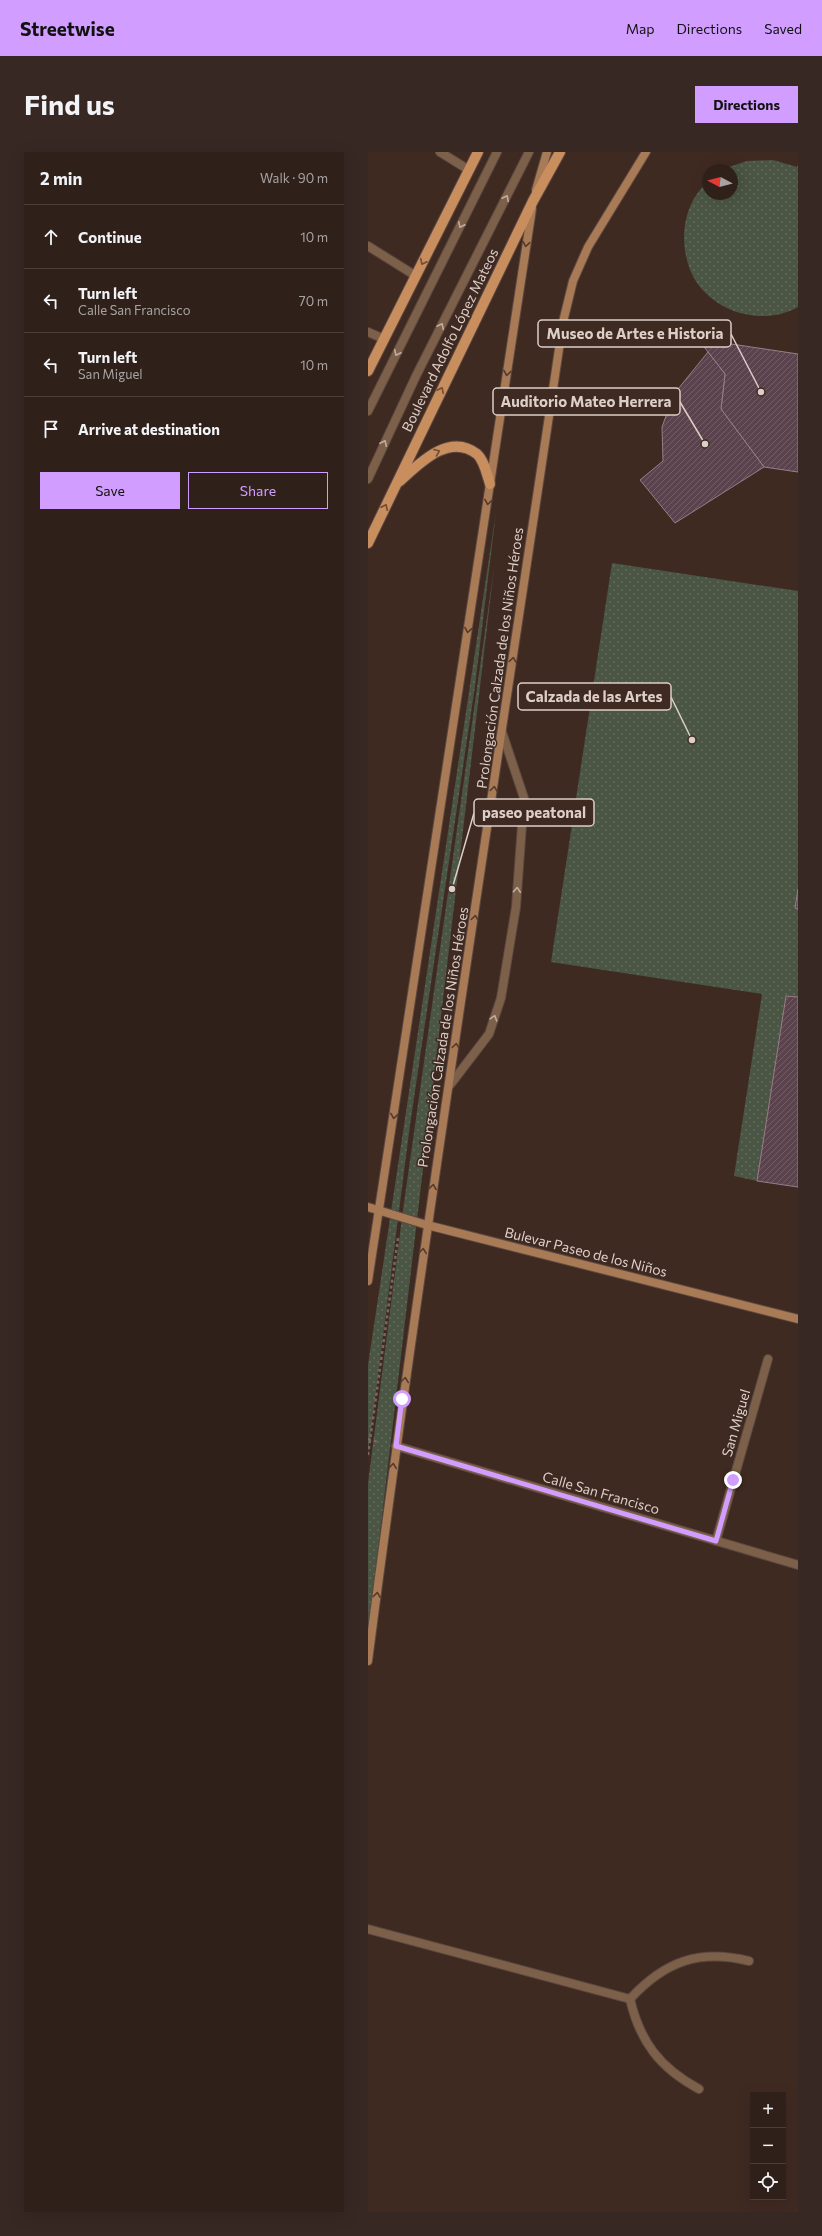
<!DOCTYPE html>
<meta charset="utf-8">
<style>
body{margin:0;font-family:Commissioner,sans-serif;background:#372823;color:#f1f3f6}
.controls{position:absolute;right:12px;bottom:12px;display:grid;overflow:hidden;border-radius:0px;box-shadow:0 4px 16px #0002}
.controls button{width:36px;height:36px;display:grid;place-items:center;padding:0;border:0;border-bottom:1px solid #4a3e39;background:#2f201a;color:#f1f3f6;font:20px sans-serif}
.compass{position:absolute;left:334px;top:12px;width:36px;height:36px;border-radius:50%;background:#2f201a;box-shadow:0 4px 16px #0002;rotate:277deg}
.stop{position:absolute;width:12px;height:12px;margin:-9px;border:3px solid #d19dfe;border-radius:50%;background:#fff}
.stop.end{background:#d19dfe;border-color:#fff;box-shadow:0 1px 4px #0008}
.list{margin:0;padding:0;list-style:none}
h2{display:flex;justify-content:space-between;align-items:center;height:52px;margin:0;padding:0 16px;font-size:17px}
h2 small{font-size:13px;font-weight:400;color:#a7a3a2}
.list li{display:grid;grid-template-columns:26px 1fr auto;gap:12px;align-items:center;box-sizing:border-box;height:64px;padding:0 16px;border-top:1px solid #4a3e39}
.list b{display:block;font-size:15px;white-space:nowrap}
.list p{margin:0;font-size:13px;white-space:nowrap;color:#a7a3a2}
.list em{font-size:13px;font-style:normal;color:#a7a3a2}
.actions{display:flex;gap:8px;padding:12px 16px}
.actions a{flex:1;padding:9px 0;border:1px solid #d19dfe;border-radius:0px;text-align:center;font-size:14px;color:#d19dfe}
.actions .main{background:#d19dfe;color:#111}
.icon{flex:none;width:22px;height:22px;fill:none;stroke:currentColor;stroke-width:2;stroke-linecap:round;stroke-linejoin:round}
.map{position:relative;flex:none;width:430px;height:2060px;overflow:hidden;border-radius:0px}
header{display:flex;align-items:center;gap:24px;box-sizing:border-box;height:56px;padding:0 20px;background:#d19dfe;color:#111}
header strong{font-size:19px}
nav{display:flex;gap:22px;margin-inline-start:auto;font-size:14px}
.intro{display:flex;align-items:center;justify-content:space-between;box-sizing:border-box;height:96px;padding:0 24px}
h1{margin:0;font-size:28px}
.button{padding:10px 18px;border-radius:0px;background:#d19dfe;color:#111;font-size:14px;font-weight:700}
main{display:flex;gap:24px;padding:0 24px}
aside{flex:1;background:#2f201a;border-radius:0px;box-shadow:0 4px 16px #0002}
.map>svg:first-child{display:block}
</style>
<header>
<strong>Streetwise</strong>
<nav><a>Map</a><a>Directions</a><a>Saved</a></nav>
</header>
<div class="intro"><h1>Find us</h1><a class="button">Directions</a></div>
<main>
<aside>
<h2>2 min<small>Walk · 90 m</small></h2>
<ul class="list">
<li><svg class="icon" aria-label="ahead" viewBox="0 0 24 24"><path d="M12 20V5M6 11l6-6 6 6"/></svg><div><b>Continue</b></div><em>10 m</em></li>
<li><svg class="icon" aria-label="left" viewBox="0 0 24 24"><path d="M17 20v-9H6M10 6l-5 5 5 5"/></svg><div><b>Turn left</b><p>Calle San Francisco</p></div><em>70 m</em></li>
<li><svg class="icon" aria-label="left" viewBox="0 0 24 24"><path d="M17 20v-9H6M10 6l-5 5 5 5"/></svg><div><b>Turn left</b><p>San Miguel</p></div><em>10 m</em></li>
<li><svg class="icon" aria-label="arrive" viewBox="0 0 24 24"><path d="M6 21V4h12l-3 4 3 4H6"/></svg><div><b>Arrive at destination</b></div></li>
</ul>
<div class="actions"><a class="main">Save</a><a>Share</a></div>
</aside>
<div class="map">
<svg width="430" height="2060" viewBox="0 0 430 2060">
<defs>
<pattern id="park-dots" width="8" height="8" patternUnits="userSpaceOnUse"><rect width="8" height="8" fill="#4a5543"/><path d="M2 2h.1M6 6h.1" fill="none" stroke="#646c5d" stroke-width="1.8" stroke-linecap="round"/></pattern>
<pattern id="building-hatch" width="6" height="6" patternUnits="userSpaceOnUse"><rect width="6" height="6" fill="#5b434e"/><path d="M-1 1l2-2M0 6l6-6M5 7l2-2" fill="none" stroke="#725d66"/></pattern>
</defs>
<rect width="100%" height="100%" fill="#3f2a22"/>
<!-- park -->
<g fill="url(#park-dots)">
<path d="M405,8L429,15L430,13V155C397,174 351,162 329,131C309,101 312,53 340,30V42H364V18L355,17L379,9Z"/>
<path d="M128,360L107,534L42,973L0,1302V1213Z"/>
<path d="M244,411L430,439V737L427,756L430,757V845L418,844L389,1029L366,1024L394,842L183,810Z"/>
<path d="M126,416L0,1483V1331L35,1058Z"/>
</g>
<!-- building -->
<g fill="url(#building-hatch)" stroke="#987e89">
<path d="M330,187L430,202V320L396,315L353,257L357,222Z"/>
<path d="M340,200L357,222L353,257L396,315L307,371L272,328L295,309L294,275L306,242Z"/>
<path d="M430,737V757L427,756Z"/>
<path d="M418,844L430,845V1035L389,1029Z"/>
</g>
<g fill="none" stroke-linecap="round" stroke-linejoin="round">
<!-- lane casing -->
<g stroke="#5b4840" stroke-width="10">
<g id="lane">
<path d="M0,94L48,124"/>
<path d="M0,180L16,187"/>
<path d="M0,259L129,0"/>
<path d="M0,327L48,224L161,0"/>
<path d="M82,933L121,882L133,846L148,755L156,646L134,580"/>
</g>
</g>
<!-- street casing -->
<g stroke="#5b4840" stroke-width="10">
<g id="street">
<path d="M72,0L101,18"/>
<path d="M28,1294L430,1413"/>
<path d="M348,1389L400,1207"/>
<path d="M0,1777L262,1847"/>
<path d="M262,1847C297,1809 331,1797 381,1809"/>
<path d="M262,1847C272,1890 292,1916 331,1937"/>
</g>
</g>
<!-- secondary casing -->
<g stroke="#5b4840" stroke-width="10">
<g id="secondary">
<path d="M168,38L179,0"/>
<path d="M0,1055L59,1073L430,1167"/>
<path d="M0,1129L164,57"/>
<path d="M0,1509C58,1062 129,616 195,170L205,129L220,95L278,0"/>
</g>
</g>
<!-- primary casing -->
<g stroke="#5b4840" stroke-width="12">
<g id="primary">
<path d="M0,219L110,0"/>
<path d="M32,329C51,312 81,280 109,302C116,308 119,323 122,332"/>
<path d="M0,391L165,49L192,0"/>
</g>
</g>
<!-- path -->
<g stroke="#7a6860" stroke-width="2.5" stroke-dasharray="3 3" stroke-linecap="butt">
<path d="M0,1287L10,1290"/>
<path d="M0,1303L30,1086"/>
</g>
<!-- lane -->
<use href="#lane" stroke="#7d6049" stroke-width="8"/>
<!-- street -->
<use href="#street" stroke="#7d6049" stroke-width="8"/>
<!-- secondary -->
<use href="#secondary" stroke="#a87a55" stroke-width="8"/>
<!-- primary -->
<use href="#primary" stroke="#c98e5e" stroke-width="10"/>
</g>
<!-- one-way arrows -->
<defs><path id="oneway-chevron" d="M-2-3.5L2.5 0L-2 3.5" fill="none" stroke-width="1.6" stroke-linecap="round" stroke-linejoin="round"/></defs>
<g stroke="#c0ada2">
<use href="#oneway-chevron" transform="translate(138 46) rotate(-63)"/>
<use href="#oneway-chevron" transform="translate(93 73) rotate(116)"/>
<use href="#oneway-chevron" transform="translate(73 174) rotate(-63)"/>
<use href="#oneway-chevron" transform="translate(29 201) rotate(116)"/>
<use href="#oneway-chevron" transform="translate(16 291) rotate(-65)"/>
<use href="#oneway-chevron" transform="translate(149 738) rotate(-86)"/>
<use href="#oneway-chevron" transform="translate(126 866) rotate(-72)"/>
</g>
<g stroke="#543a2c">
<use href="#oneway-chevron" transform="translate(158 92) rotate(99)"/>
<use href="#oneway-chevron" transform="translate(139 221) rotate(99)"/>
<use href="#oneway-chevron" transform="translate(120 350) rotate(99)"/>
<use href="#oneway-chevron" transform="translate(100 478) rotate(99)"/>
<use href="#oneway-chevron" transform="translate(145 508) rotate(-82)"/>
<use href="#oneway-chevron" transform="translate(126 637) rotate(-82)"/>
<use href="#oneway-chevron" transform="translate(107 766) rotate(-82)"/>
<use href="#oneway-chevron" transform="translate(88 894) rotate(-82)"/>
<use href="#oneway-chevron" transform="translate(26 964) rotate(99)"/>
<use href="#oneway-chevron" transform="translate(65 1035) rotate(-81)"/>
<use href="#oneway-chevron" transform="translate(55 1099) rotate(-82)"/>
<use href="#oneway-chevron" transform="translate(37 1228) rotate(-82)"/>
<use href="#oneway-chevron" transform="translate(25 1314) rotate(-83)"/>
<use href="#oneway-chevron" transform="translate(9 1443) rotate(-83)"/>
</g>
<g stroke="#6f4d37">
<use href="#oneway-chevron" transform="translate(55 110) rotate(117)"/>
<use href="#oneway-chevron" transform="translate(73 238) rotate(-64)"/>
<use href="#oneway-chevron" transform="translate(69 300) rotate(-21)"/>
<use href="#oneway-chevron" transform="translate(17 355) rotate(-65)"/>
</g>
<g fill="none" stroke-linecap="round" stroke-linejoin="round">
<!-- route -->
<path stroke="#d19dfe" stroke-width="5" d="M34,1247L28,1294L348,1389L365,1328"/>
</g>
<g text-anchor="middle" stroke-width="3" stroke-linejoin="round" paint-order="stroke">
<!-- street labels -->
<g font-size="14" fill="#dccec8" stroke="#3f2a22">
<text transform="translate(82 188) rotate(-64)" y="5">Boulevard Adolfo López Mateos</text>
<text transform="translate(132 506) rotate(-82)" y="5">Prolongación Calzada de los Niños Héroes</text>
<text transform="translate(75 885) rotate(-81)" y="5">Prolongación Calzada de los Niños Héroes</text>
<text transform="translate(218 1100) rotate(14)" y="5">Bulevar Paseo de los Niños</text>
<text transform="translate(368 1271) rotate(-74)" y="5">San Miguel</text>
<text transform="translate(233 1341) rotate(16)" y="5">Calle San Francisco</text>
</g>
</g>
<!-- callouts -->
<path fill="none" stroke="#dccec8" stroke-width="1.5" d="M393 240L363 182M337 292L312 250M324 588L303 545M84 737L106 661"/>
<g fill="#dccec8" stroke="#3f2a22" stroke-width="1.5">
<circle cx="393" cy="240" r="4"/>
<circle cx="337" cy="292" r="4"/>
<circle cx="324" cy="588" r="4"/>
<circle cx="84" cy="737" r="4"/>
</g>
<g fill="#3f2a22" stroke="#dccec8" stroke-width="1.5">
<rect x="170" y="168" width="193" height="27" rx="4"/>
<rect x="125" y="236" width="187" height="27" rx="4"/>
<rect x="150" y="531" width="153" height="27" rx="4"/>
<rect x="106" y="647" width="120" height="27" rx="4"/>
</g>
<g font-size="15" text-anchor="middle" font-weight="bold" fill="#dccec8">
<text x="267" y="187">Museo de Artes e Historia</text>
<text x="218" y="255">Auditorio Mateo Herrera</text>
<text x="226" y="550">Calzada de las Artes</text>
<text x="166" y="666">paseo peatonal</text>
</g>
</svg>
<div class="controls">
<button>+</button>
<button>−</button>
<button><svg class="icon" aria-label="locate" viewBox="0 0 24 24"><circle cx="12" cy="12" r="6"/><path d="M12 2v4M12 18v4M2 12h4M18 12h4"/></svg></button>
</div>
<svg class="compass" viewBox="-18 -18 36 36"><path d="M0-13l5 13h-10z" fill="#e53935"/><path d="M0 13l5-13h-10z" fill="#a7a3a2"/></svg>
<div class="stop" style="left:34px;top:1247px"></div>
<div class="stop end" style="left:365px;top:1328px"></div>
</div>
</main>
